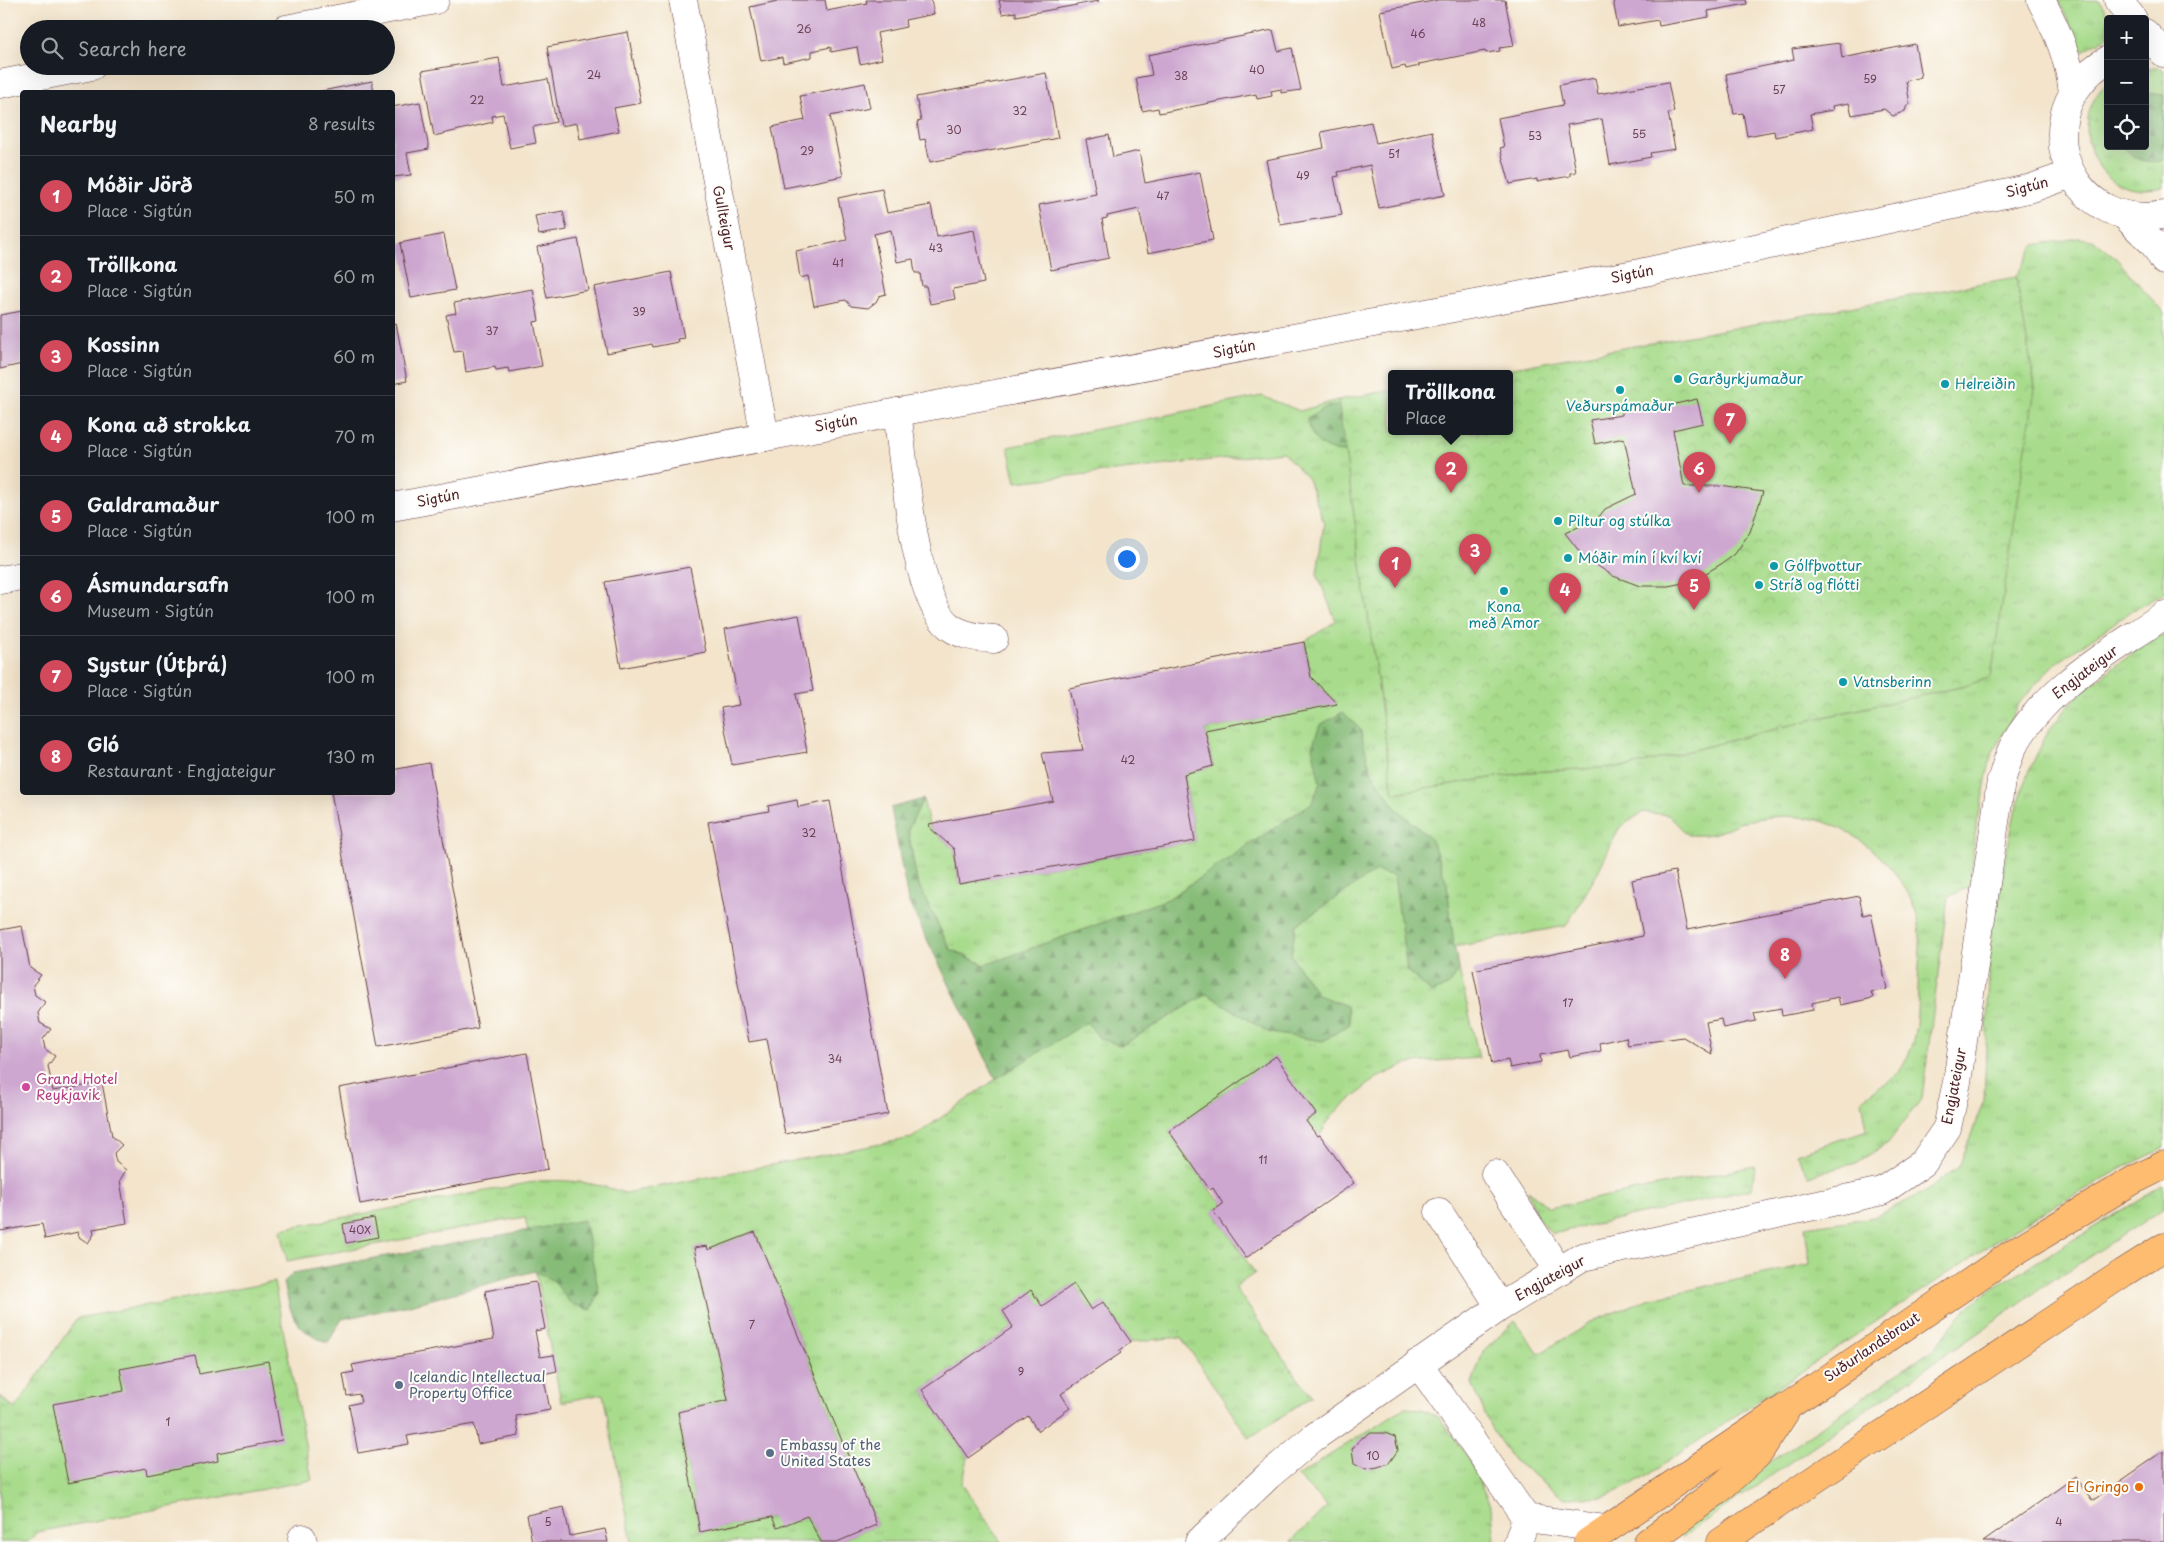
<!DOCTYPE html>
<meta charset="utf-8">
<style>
body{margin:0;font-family:"Playpen Sans",sans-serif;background:#242831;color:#f1f3f6}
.controls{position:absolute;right:15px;top:15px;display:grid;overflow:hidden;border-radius:5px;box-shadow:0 5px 20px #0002}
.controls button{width:45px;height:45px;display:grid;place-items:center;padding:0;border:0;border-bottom:1px solid #363941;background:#171b24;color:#f1f3f6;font:25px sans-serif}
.you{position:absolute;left:1126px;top:558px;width:18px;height:18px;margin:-12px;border:4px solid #fff;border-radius:50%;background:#1a73e8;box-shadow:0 0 0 8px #1a73e833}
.badge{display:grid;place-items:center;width:32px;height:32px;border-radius:50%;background:#d1495b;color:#fff;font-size:16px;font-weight:700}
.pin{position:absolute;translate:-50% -41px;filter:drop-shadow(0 1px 2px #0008)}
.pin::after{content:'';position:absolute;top:26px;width:18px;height:15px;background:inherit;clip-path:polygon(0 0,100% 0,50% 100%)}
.popup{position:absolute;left:1388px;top:370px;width:125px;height:65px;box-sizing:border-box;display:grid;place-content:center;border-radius:5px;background:#171b24;filter:drop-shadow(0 1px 4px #0005);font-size:16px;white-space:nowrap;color:#9ea1a6}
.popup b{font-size:19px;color:#f1f3f6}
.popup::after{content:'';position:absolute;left:50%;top:100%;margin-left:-10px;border:10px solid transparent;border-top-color:#171b24}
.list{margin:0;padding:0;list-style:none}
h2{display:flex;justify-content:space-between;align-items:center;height:65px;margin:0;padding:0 20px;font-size:21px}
h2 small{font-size:16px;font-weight:400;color:#9ea1a6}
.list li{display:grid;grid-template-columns:32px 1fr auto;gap:15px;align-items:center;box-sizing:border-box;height:80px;padding:0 20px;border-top:1px solid #363941}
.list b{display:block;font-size:19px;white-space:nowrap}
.list p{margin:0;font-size:16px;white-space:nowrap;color:#9ea1a6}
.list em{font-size:16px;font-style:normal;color:#9ea1a6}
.icon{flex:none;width:28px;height:28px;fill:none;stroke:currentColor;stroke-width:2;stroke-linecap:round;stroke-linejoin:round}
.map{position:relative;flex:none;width:2164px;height:1542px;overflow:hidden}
.search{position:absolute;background:#171b24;box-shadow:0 5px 20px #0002;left:20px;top:20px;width:375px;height:55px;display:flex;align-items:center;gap:12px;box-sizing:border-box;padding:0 18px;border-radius:28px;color:#9ea1a6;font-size:19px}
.panel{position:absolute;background:#171b24;box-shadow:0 5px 20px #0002;left:20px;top:90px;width:375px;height:705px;border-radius:5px}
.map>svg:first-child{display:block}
</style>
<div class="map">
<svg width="2164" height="1542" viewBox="0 0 2164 1542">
<defs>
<pattern id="grass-tufts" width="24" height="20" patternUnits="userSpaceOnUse" patternTransform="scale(1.25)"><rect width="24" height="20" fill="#a8dc8c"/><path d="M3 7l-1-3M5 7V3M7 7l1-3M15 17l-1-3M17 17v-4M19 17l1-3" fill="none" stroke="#92bc79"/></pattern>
<pattern id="forest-firs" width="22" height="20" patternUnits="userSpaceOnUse" patternTransform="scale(1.25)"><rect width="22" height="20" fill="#86bc78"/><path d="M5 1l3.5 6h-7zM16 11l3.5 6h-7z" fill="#709863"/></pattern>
<pattern id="park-crowns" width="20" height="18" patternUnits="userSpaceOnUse" patternTransform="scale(1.25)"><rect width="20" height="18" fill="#a8dc8c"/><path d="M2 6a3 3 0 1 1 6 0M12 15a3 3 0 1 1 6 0" fill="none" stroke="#92bc79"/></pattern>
</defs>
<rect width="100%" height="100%" fill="#fdfcf7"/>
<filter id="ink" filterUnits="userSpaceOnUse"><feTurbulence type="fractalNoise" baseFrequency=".02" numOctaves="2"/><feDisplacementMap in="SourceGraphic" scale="10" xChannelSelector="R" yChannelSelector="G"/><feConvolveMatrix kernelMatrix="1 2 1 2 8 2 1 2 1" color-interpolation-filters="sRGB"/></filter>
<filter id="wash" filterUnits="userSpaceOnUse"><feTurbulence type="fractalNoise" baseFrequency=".0096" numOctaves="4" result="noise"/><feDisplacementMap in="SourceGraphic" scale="20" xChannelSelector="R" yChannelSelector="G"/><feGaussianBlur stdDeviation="1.12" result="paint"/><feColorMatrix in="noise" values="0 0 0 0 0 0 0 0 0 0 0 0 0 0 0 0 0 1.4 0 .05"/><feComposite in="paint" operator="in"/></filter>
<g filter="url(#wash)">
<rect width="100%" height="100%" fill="#f3e4cb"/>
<!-- grass -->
<g fill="url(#grass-tufts)" stroke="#797e5c">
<path d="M2058,0H2098L2111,19H2108V36L2083,51Z"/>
<path d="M2156,67L2164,70V188C2152,190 2142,191 2130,188C2085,177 2072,111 2108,83V146H2145V68Z"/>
<path d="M2079,238L2093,240L2114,256L2164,313V593L2130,612L2051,667L2020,702L1991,756L1974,839L1971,886L1948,897L1922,1098L1888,1143L1856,1163L1809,1176L1796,1154L1867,1130L1862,1099C1872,1091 1895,1078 1901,1069C1917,1044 1917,1017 1918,989C1918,970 1921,950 1920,932C1916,880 1862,830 1814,819C1789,814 1764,816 1739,823C1730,826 1721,833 1711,834C1704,836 1696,835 1688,835L1668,815L1643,812L1619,828L1596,876L1566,926L1454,947L1479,1058L1409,1063L1375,1079L1332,1115L1320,1135L1306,1121L1316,1114L1275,1057L1169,1131L1210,1190L1223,1204L1213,1211L1255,1273L1235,1287L1296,1376L1312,1396L1249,1438L1181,1337L1131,1342L1103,1302L1091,1310L1074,1284L1042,1306L1031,1291L1003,1311L1013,1327L922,1390L968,1458L962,1484L1001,1542H837L877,1525L755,1232L708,1250L706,1246L694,1248L728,1400L678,1412L700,1532L772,1517L807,1516L821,1542H632L603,1394L561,1402L525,1217L287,1261L281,1229L539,1181C569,1179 596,1183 625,1193L912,1138L996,1079L985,965L950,949L917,882L908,830L923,799L930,828L954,849L959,884L1195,841L1184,774L1213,766L1205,730L1337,703L1311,677L1304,642L1336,621L1317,574L1324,522L1308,479L1283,452L1016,482L1008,447L1262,396L1300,411L1338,400L1393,793L1529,772L1631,766L1814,719L1965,686L2035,388L2016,277L2034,245Z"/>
<path d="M2164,634V1148L2119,1170L2014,1229L1634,1484L1605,1496L1565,1498L1513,1460L1491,1428L1472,1383L1483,1352L1515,1321L1539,1354L1595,1320L1648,1299L1810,1264L1805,1227L1874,1217L1921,1194L1959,1167L1984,1100L1991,927L2015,812L2032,764L2049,730L2078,695L2139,648Z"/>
<path d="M1755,1166L1752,1189L1552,1234L1536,1216L1528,1190L1549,1208Z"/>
<path d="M2164,1185V1208L2040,1289L1682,1537L1675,1533L1676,1527L1935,1348L1960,1315L1982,1295Z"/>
<path d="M274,1282L312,1480L37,1532L28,1542H0V1396L15,1409L77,1318Z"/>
<path d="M1404,1408L1422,1409L1440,1418L1472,1464L1492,1510L1495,1542H1291L1327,1506L1297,1476Z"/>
</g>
<!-- forest -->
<g fill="url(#forest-firs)" stroke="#686e52">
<path d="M2145,93L2164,95V160C2148,165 2133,159 2123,146H2145Z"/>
<path d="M1358,403L1366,455C1336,451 1314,454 1307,419L1326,407Z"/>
<path d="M1343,712L1360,729L1371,771L1395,807L1432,840L1447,884L1454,946L1459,968L1449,985L1432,993L1407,971L1394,876L1376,871L1296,925L1291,956L1318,995L1347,1006L1350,1024L1323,1041L1270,1033L1207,994L1121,1046L1099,1038L1087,1022L996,1079L908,901L891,808L923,799L908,830L917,882L950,949L985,965L1168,899L1313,802L1320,783L1312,747L1320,725Z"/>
<path d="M584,1220L599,1293L591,1310L570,1303L554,1281L535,1271L414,1304L342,1319L328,1343C293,1329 291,1316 284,1282L293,1273Z"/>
</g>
<!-- park -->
<path fill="url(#park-crowns)" stroke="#797e5c" d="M2016,277L2035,388L1991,677L1965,686L1814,719L1631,766L1529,772L1393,793L1338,400L1392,390V432H1510V374H1479Z"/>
<g id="blocks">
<!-- building -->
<g fill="#cda7d0">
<path d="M782,0H825L827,11L867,3L866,0H931L934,14L905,20L906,27L877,33L882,59L860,64L857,47L831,52V47L812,51V57L783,63L782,57L761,61L750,7Z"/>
<path d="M999,0H1098L1099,1L1016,16V12L1002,14Z"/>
<path d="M1438,0H1505L1514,46L1499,48L1500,51L1486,53L1485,51L1419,64V66L1406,69L1405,66L1392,69L1380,11Z"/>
<path d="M1613,0H1746L1747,4L1708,11L1709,17L1659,26L1658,20L1618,27Z"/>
<path d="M1273,30L1278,51L1292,48L1301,90L1281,93V89L1271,91L1272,96L1257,99L1256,94L1159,113L1158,108L1142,111L1136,78L1152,75L1148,55Z"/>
<path d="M628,32L641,103L614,108L619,131L580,139L577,123L561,126L547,47Z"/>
<path d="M1840,43L1842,58L1915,44L1921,77L1906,81L1910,104L1907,105L1905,111L1893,116L1884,109L1852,115L1849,103L1832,106L1833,110L1810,114L1813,129L1775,137L1774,131L1747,136L1743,113L1734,114L1726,74L1794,60L1792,49Z"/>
<path d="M499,58L504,87L548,79L556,122L533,127L536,143L510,148L503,114L492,116L493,122L434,136L422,71Z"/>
<path d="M1046,73L1058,138L930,162L925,139L920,140L917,122L921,121L916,97Z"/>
<path d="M1595,78L1598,94L1668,82L1674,112L1668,113L1675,149L1650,153L1651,157L1610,165L1602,119L1567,125L1576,172L1570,173V176L1537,182V179L1510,184L1500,148L1504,147L1498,118L1563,105L1559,85Z"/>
<path d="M372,81L374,92H317Z"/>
<path d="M865,83L870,108L830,116L843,176L784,188L772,127L805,120L800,96Z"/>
<path d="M420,102L429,149L407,153L411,175L393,177L392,107Z"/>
<path d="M1371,122L1376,143L1432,131L1445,195L1379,208L1370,165L1338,172L1339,176L1334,177L1342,215L1280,225L1266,160L1324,148L1321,132Z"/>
<path d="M1109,135L1113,157L1139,151L1145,183L1200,172L1213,240L1148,253L1139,209L1107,216V218L1102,219L1109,258L1051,270L1039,205L1096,194L1086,140Z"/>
<path d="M882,189L887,213L931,205L937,237L974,230L984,283L953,289L955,299L930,304L926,286H922L920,273H915L913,259L897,262L891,230L874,234L886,294L879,296L876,302L868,308L851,306L846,300L814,306L808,276L800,278L796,251L847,240L838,198Z"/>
<path d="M563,211L567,230L539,235L535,216Z"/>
<path d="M444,234L455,290L411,298L400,243Z"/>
<path d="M578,239L588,290L547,298L537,247Z"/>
<path d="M671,272L684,338L677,339L678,342L653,347L652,344L607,353L594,287Z"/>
<path d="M533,289L539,321L534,322L542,366L509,372L508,368L496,370L495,367L466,372L463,351L454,352L446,315L456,313L454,303Z"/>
<path d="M22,311V364L0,369V315Z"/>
<path d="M396,323L407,381L392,384V324Z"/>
<path d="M1697,399L1703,423L1673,430L1684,486H1720L1763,492L1750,532L1735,554L1726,561L1693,581L1668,586H1640L1613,576L1583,556L1565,533L1598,518L1605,509L1636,494L1624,438L1595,444L1590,420L1622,415V411L1645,407L1665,403L1667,406Z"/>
<path d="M690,567L706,652L621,668L605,582Z"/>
<path d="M799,615L813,691L796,694L807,752L732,765L721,708L739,705L725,629Z"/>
<path d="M1304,642L1311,677L1337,704L1205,730L1213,766L1184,774L1195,841L959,884L954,849L930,828L929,824L1053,801L1042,753L1083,750L1069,688Z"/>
<path d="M429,763L478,1028L378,1047L331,792H392V770Z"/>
<path d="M797,800L798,807L830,801L888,1114L785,1134L767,1039L749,1042L708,822L769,811L768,806Z"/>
<path d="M1675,871L1687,930L1859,896L1863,915L1871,913L1887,989L1871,992L1873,998L1840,1005L1838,997L1812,1003L1813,1010L1782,1016L1781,1008L1754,1013L1756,1021L1723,1028L1721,1019L1706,1022L1712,1054L1683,1037L1628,1045L1626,1037L1600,1043L1601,1051L1570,1057L1568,1050L1540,1055L1541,1062L1510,1068L1508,1060L1492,1064L1473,970L1643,936L1632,880Z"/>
<path d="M22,926L30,968L41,975L33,985L35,995L45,1002L38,1013L40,1023L51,1029L43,1039L45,1049L55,1056L48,1066L53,1091L102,1083L112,1136L122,1145L114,1153L116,1162L126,1170L120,1180L127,1223L93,1229L94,1234L88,1243L79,1237L78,1232L45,1239L42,1224L0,1231V930Z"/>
<path d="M527,1053L548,1169L360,1204L339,1088Z"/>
<path d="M1276,1056L1316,1114L1306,1121L1317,1136L1320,1135L1354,1183L1246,1258L1213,1211L1223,1204L1213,1188L1210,1190L1169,1131Z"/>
<path d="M374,1218L378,1237L346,1243L343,1224Z"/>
<path d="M755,1232L877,1525L837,1542H821L807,1516L777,1528L772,1517L700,1532L678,1412L728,1400L694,1248L707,1246L708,1250Z"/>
<path d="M536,1282L545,1329L535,1331L540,1357L554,1355L557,1371L543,1374L550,1410L516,1416L519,1436L478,1444L474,1424L407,1436L409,1444L358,1453L349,1405L361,1402L359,1394L347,1396L343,1374L354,1372L352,1365L494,1339L485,1291Z"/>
<path d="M1074,1284L1091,1310L1103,1302L1131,1342L1119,1351L1121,1353L1061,1394L1070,1408L1038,1431L1028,1416L968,1458L922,1390L1013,1327L1003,1311L1031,1290L1042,1306Z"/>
<path d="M195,1355L199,1374L268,1361L282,1440L217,1453L218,1461L147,1475L146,1468L68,1483L53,1404L124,1391L120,1369Z"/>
<path d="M1371,1433H1385L1395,1437L1398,1450L1389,1463L1378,1467L1366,1469L1354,1463L1352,1449L1360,1439Z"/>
<path d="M2164,1451V1542H1983L2075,1477L2092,1501Z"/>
<path d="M564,1507L570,1536L605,1529L608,1542H532L527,1515Z"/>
</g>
</g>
</g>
<g filter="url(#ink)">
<use href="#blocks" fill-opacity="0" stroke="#633d43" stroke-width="1"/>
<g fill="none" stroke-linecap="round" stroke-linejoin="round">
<!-- minor casing -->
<g stroke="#633d43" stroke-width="29">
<g id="minor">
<path d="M683,0L765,437"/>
<path d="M2041,0C2058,33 2068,55 2073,92"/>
<path d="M2118,0L2133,19"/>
<path d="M286,29L435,0"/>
<path d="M2145,33L2164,53"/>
<path d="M2108,60C2096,66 2086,75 2079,85C2047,125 2062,187 2108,209C2126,218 2145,218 2164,215"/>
<path d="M0,84L92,66"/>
<path d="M2124,215L2154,244L2164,261"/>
<path d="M897,412C904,458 913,600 950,627C963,636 979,638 994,639"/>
<path d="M392,507L1640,273L2032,188L2071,174"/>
<path d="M0,580L22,576"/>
<path d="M1495,1174L1559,1271"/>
<path d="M1439,1212L1500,1307"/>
<path d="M1418,1363L1526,1518L1606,1529"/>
<path d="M302,1538L303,1542"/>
<path d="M1199,1542L1268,1476L1313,1438L1500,1307L1582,1257L1882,1191L1923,1163L1947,1128L1957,1082L2001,781C2005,770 2008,756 2014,745C2047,686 2110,653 2164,615"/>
<path d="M1518,1542L1526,1518"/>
</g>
</g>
<!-- major casing -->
<g stroke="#633d43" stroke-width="29">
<g id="major">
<path d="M1588,1542L2019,1249L2132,1181L2164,1165"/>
<path d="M1648,1542L1716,1492L1757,1455L1785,1412"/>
<path d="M1721,1542L2123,1273L2164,1247"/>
</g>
</g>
<!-- minor -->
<use href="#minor" stroke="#fff" stroke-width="28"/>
<!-- major -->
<use href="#major" stroke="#fdbc70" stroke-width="28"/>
</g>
</g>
<!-- markers -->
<g fill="#0f9aa8" stroke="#fdfcf7" stroke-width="2">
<circle cx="1678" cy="379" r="5"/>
<circle cx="1945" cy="384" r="5"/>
<circle cx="1620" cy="390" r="5"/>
<circle cx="1558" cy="521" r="5"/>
<circle cx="1568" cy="558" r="5"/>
<circle cx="1774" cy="566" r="5"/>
<circle cx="1759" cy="585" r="5"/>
<circle cx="1504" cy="591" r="5"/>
<circle cx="1843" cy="682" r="5"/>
</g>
<circle fill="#d1479c" stroke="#fdfcf7" stroke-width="2" cx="26" cy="1087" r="5"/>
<g fill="#5c6f8a" stroke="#fdfcf7" stroke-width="2">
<circle cx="399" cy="1385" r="5"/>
<circle cx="770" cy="1453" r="5"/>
</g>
<circle fill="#e8710a" stroke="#fdfcf7" stroke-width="2" cx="2139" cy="1487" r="5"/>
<g text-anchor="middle" stroke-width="4" stroke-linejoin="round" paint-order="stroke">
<!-- number labels -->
<g font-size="11" fill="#6b4154">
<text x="1479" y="27">48</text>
<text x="804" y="33">26</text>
<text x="1418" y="38">46</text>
<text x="1257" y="74">40</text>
<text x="594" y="79">24</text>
<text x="1181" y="80">38</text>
<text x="1870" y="83">59</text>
<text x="1779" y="94">57</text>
<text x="477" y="104">22</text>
<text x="1020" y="115">32</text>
<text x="954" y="134">30</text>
<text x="1639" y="138">55</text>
<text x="1535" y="140">53</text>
<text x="807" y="155">29</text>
<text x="1394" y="158">51</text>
<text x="1303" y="180">49</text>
<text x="1163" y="200">47</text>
<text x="936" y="252">43</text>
<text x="838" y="267">41</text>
<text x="639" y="316">39</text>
<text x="492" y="335">37</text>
<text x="1128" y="764">42</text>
<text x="809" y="837">32</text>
<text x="1568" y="1007">17</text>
<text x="835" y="1063">34</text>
<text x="1263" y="1164">11</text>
<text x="360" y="1234">40X</text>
<text x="752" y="1329">7</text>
<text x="1021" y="1376">9</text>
<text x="168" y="1426">1</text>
<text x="1373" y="1460">10</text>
<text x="548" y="1526">5</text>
<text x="2059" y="1526">4</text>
</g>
<!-- street labels -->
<g font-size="14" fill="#4a1f2b" stroke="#fdfcf7">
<text transform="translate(2027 187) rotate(-15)" y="5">Sigtún</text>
<text transform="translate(724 218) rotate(79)" y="5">Gullteigur</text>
<text transform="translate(1632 274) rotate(-11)" y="5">Sigtún</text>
<text transform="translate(1234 349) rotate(-11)" y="5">Sigtún</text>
<text transform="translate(836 423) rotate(-10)" y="5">Sigtún</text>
<text transform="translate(438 498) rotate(-11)" y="5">Sigtún</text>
<text transform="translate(2085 672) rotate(-37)" y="5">Engjateigur</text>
<text transform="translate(1954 1086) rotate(-79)" y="5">Engjateigur</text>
<text transform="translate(1550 1278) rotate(-29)" y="5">Engjateigur</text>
<text transform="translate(1872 1347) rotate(-34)" y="5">Suðurlandsbraut</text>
</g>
<!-- culture labels -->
<g font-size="14" fill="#0d838f" stroke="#fdfcf7" text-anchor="start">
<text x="1688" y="384">Garðyrkjumaður</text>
<text x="1955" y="389">Helreiðin</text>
<text x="1620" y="411" text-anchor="middle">Veðurspámaður</text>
<text x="1568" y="526">Piltur og stúlka</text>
<text x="1578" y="563">Móðir mín í kví kví</text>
<text x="1784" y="571">Gólfþvottur</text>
<text x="1769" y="590">Stríð og flótti</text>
<text x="1504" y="612" text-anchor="middle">Kona<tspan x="1504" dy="16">með Amor</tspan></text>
<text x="1853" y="687">Vatnsberinn</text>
</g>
<!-- hotel labels -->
<g font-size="14" fill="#b23c85" stroke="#fdfcf7" text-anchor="start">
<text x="36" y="1084">Grand Hotel<tspan x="36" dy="16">Reykjavik</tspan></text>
</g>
<!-- service labels -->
<g font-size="14" fill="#4e5e75" stroke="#fdfcf7" text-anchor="start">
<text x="409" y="1382">Icelandic Intellectual<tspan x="409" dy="16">Property Office</tspan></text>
<text x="780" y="1450">Embassy of the<tspan x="780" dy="16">United States</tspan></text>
</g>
<!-- food labels -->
<g font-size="14" fill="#c56008" stroke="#fdfcf7" text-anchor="end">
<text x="2129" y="1492">El Gringo</text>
</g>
</g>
</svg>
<div class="controls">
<button>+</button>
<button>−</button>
<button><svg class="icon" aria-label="locate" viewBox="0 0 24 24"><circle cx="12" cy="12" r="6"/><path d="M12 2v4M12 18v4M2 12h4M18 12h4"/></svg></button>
</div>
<div class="you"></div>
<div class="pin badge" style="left:1395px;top:588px">1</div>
<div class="pin badge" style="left:1451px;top:493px">2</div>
<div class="popup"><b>Tröllkona</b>Place</div>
<div class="pin badge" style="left:1475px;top:575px">3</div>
<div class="pin badge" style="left:1565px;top:614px">4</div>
<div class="pin badge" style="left:1694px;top:610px">5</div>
<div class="pin badge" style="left:1699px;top:493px">6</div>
<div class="pin badge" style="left:1730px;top:444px">7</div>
<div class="pin badge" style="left:1785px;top:979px">8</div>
<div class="search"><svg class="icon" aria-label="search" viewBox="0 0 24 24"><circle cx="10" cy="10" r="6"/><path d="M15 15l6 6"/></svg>Search here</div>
<section class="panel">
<h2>Nearby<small>8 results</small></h2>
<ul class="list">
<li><span class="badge">1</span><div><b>Móðir Jörð</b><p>Place · Sigtún</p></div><em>50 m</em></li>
<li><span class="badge">2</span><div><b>Tröllkona</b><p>Place · Sigtún</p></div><em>60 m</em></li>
<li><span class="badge">3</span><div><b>Kossinn</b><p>Place · Sigtún</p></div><em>60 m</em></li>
<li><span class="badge">4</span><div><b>Kona að strokka</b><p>Place · Sigtún</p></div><em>70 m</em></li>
<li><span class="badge">5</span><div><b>Galdramaður</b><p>Place · Sigtún</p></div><em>100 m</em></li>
<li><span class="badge">6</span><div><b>Ásmundarsafn</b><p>Museum · Sigtún</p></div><em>100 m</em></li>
<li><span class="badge">7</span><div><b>Systur (Útþrá)</b><p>Place · Sigtún</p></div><em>100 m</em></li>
<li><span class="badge">8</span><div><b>Gló</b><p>Restaurant · Engjateigur</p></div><em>130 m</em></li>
</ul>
</section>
</div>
